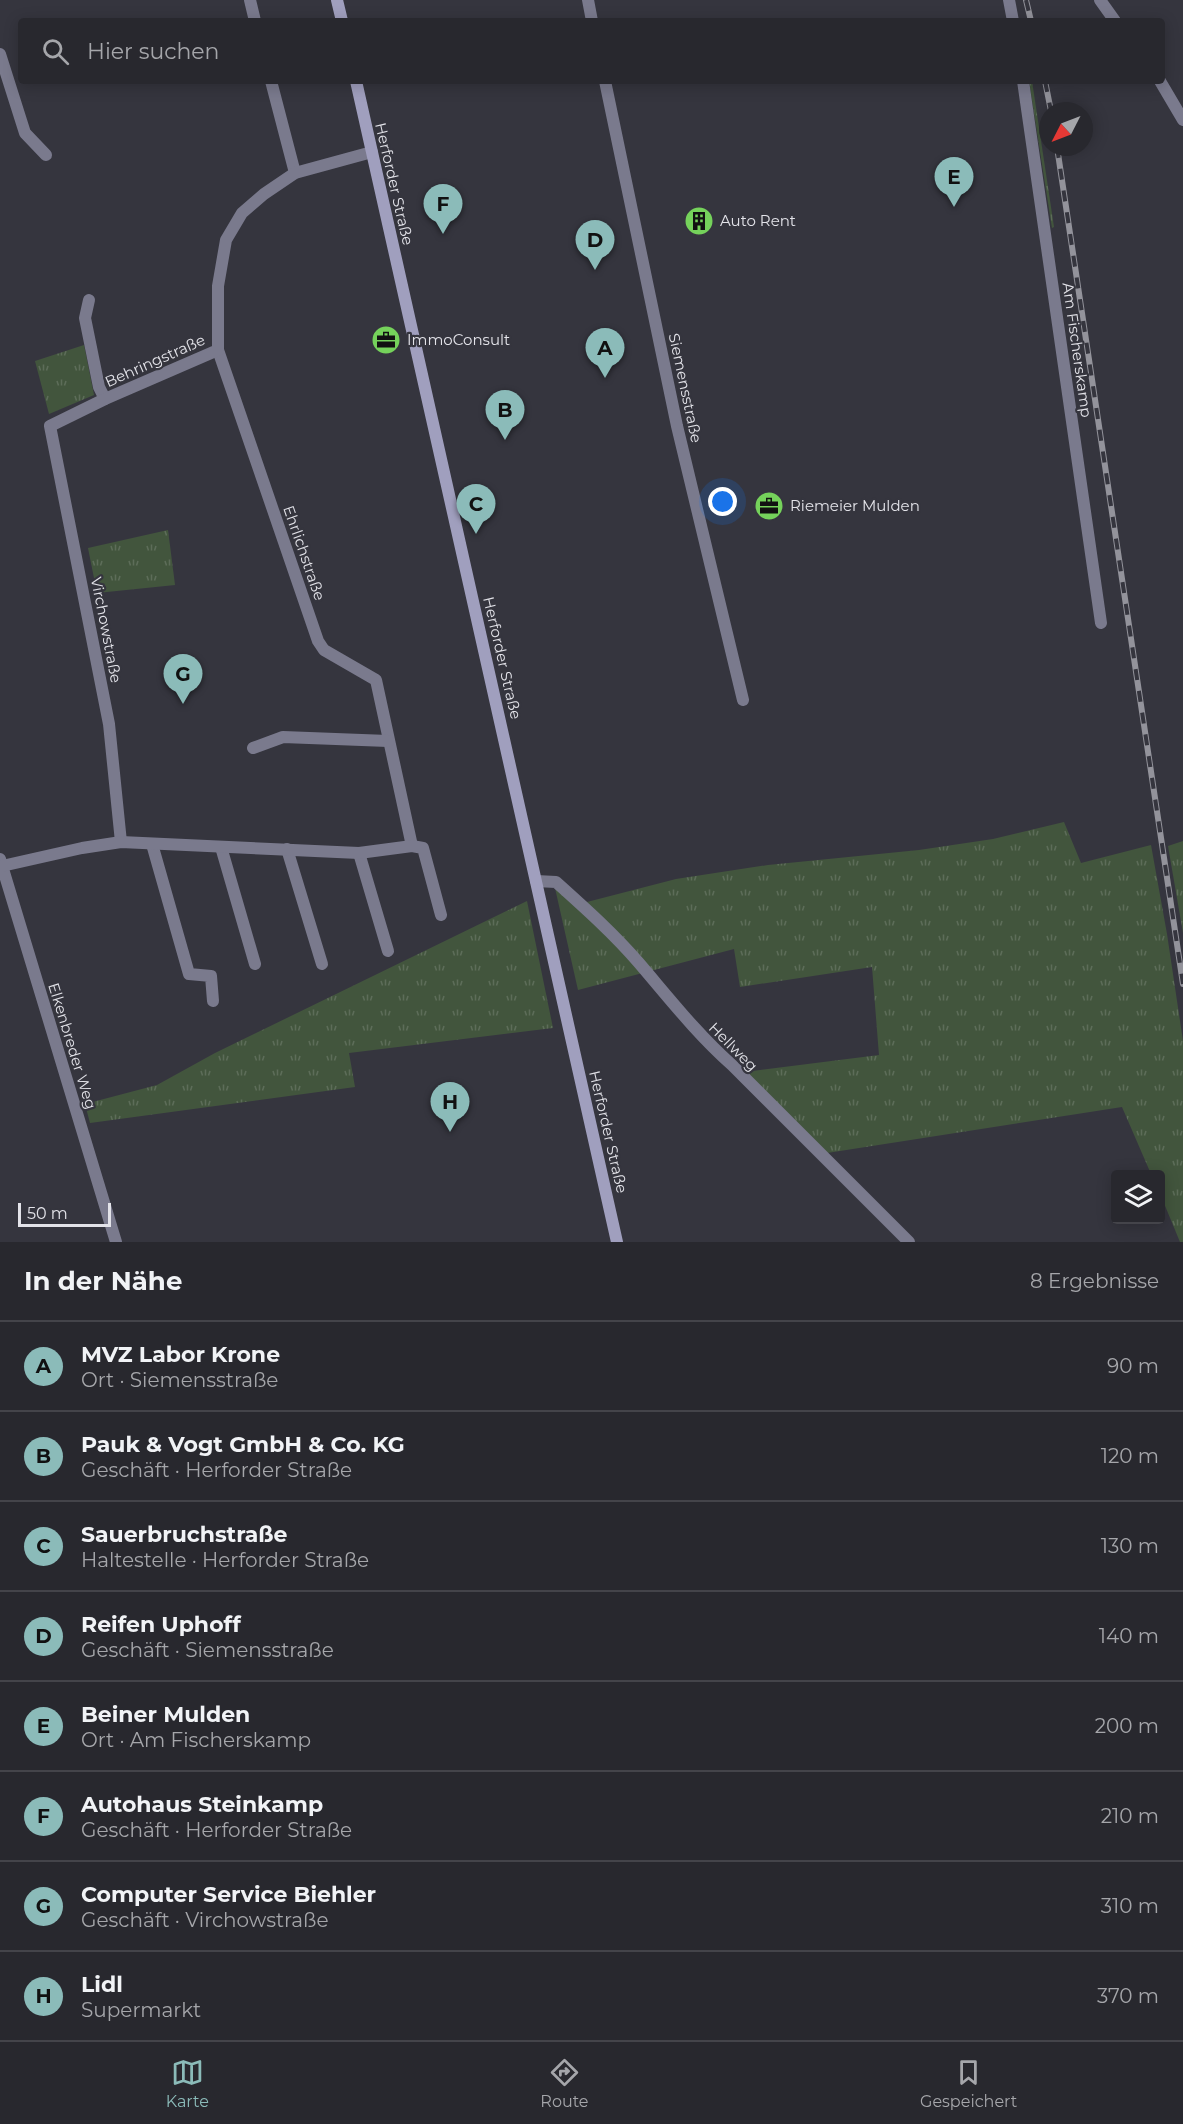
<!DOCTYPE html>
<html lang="de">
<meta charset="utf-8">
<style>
body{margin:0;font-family:Montserrat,sans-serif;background:#34343a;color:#f1f3f6}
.controls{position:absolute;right:18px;bottom:18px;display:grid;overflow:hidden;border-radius:6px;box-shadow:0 3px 15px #0003}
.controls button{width:54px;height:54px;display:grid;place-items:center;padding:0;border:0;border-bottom:2px solid #44444a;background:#28282e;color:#f1f3f6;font:30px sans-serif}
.compass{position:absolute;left:1039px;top:102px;width:54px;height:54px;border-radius:50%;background:#28282e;box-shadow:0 3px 15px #0003;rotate:228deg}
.scale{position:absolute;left:18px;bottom:15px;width:93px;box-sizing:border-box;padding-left:6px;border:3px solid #e3e3e9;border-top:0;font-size:16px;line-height:21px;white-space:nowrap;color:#e3e3e9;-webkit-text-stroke:4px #35353e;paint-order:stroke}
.you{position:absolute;left:723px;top:502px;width:21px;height:21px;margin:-15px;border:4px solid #fff;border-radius:50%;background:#1a73e8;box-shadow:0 0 0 9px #1a73e833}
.badge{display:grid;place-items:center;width:39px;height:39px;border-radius:50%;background:#8bbbb9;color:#111;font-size:20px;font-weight:700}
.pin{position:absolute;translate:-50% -50px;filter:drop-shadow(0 2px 3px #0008)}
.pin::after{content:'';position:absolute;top:32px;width:21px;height:18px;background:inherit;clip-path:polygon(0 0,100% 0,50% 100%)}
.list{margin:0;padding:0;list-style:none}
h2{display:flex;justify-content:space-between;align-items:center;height:78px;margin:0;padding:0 24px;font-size:26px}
h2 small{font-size:20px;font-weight:400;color:#a5a6aa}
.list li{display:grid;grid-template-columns:39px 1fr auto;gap:18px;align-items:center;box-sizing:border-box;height:90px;padding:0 24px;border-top:2px solid #44444a}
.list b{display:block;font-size:22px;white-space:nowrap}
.list p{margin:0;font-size:20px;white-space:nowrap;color:#a5a6aa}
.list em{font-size:20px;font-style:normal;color:#a5a6aa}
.icon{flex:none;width:33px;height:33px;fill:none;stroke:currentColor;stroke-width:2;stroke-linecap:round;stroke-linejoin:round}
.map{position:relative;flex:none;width:1183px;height:1242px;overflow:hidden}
.search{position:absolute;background:#28282e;box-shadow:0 3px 15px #0003;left:18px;right:18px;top:18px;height:66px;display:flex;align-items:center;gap:15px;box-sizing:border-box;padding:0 21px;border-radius:6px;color:#a5a6aa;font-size:22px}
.sheet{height:798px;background:#28282e}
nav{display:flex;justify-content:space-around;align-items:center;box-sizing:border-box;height:84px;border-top:2px solid #44444a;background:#28282e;font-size:16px;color:#a5a6aa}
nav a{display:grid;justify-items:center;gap:3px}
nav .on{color:#8bbbb9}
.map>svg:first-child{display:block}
</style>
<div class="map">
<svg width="1183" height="1242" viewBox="0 0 1183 1242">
<defs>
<pattern id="grass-tufts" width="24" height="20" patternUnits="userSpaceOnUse" patternTransform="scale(1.5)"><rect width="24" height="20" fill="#42553d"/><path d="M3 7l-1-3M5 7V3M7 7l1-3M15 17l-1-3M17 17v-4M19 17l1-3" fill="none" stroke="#5d6d59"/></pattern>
</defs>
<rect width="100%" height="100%" fill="#35353e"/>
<!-- grass -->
<g fill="url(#grass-tufts)">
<path d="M1029,81H1032L1054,227L1052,228Z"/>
<path d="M84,345L94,395L49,414L35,361Z"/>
<path d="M168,530L175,585L97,593L88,548Z"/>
<path d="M1064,822L1081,863L1151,845L1167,934L1183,1041V1242H1180L1161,1196L1160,1174H1151L1122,1107L827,1153L745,1072L879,1055L872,967L740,987L734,949L578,990L555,888L587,902L676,879L768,865L919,850L993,839Z"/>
<path d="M1183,841V933L1168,846Z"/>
<path d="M527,901L553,1028L349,1053L355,1087L90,1123L85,1104L157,1085L215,1053Z"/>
</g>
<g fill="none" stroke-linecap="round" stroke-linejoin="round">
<!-- street -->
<g stroke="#7a7a8d" stroke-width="12">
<path d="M250,0L255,21"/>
<path d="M588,0L592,21"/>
<path d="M1009,0L1013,21"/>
<path d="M1100,0L1115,21"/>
<path d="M0,54L25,133L46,155"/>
<path d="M271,81L295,173"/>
<path d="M605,81L677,426L743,700"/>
<path d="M1023,81L1101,623"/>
<path d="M1160,81L1183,120"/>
<path d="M89,300L85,318L99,387L105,399"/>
<path d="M218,350L318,641L324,650L376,680L412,846"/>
<path d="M253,748L283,737L388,741"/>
<path d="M121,842L109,724L50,426L105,399L218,350V286L226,240L242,213L264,194L295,173L372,152"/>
<path d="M152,844L189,974L211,976L213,1001"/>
<path d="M221,847L255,964"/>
<path d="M287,849L322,964"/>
<path d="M359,853L388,951"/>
<path d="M0,859L116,1242"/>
<path d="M2,866L82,848L121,842L359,853L412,846L423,848L441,915"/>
<path d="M536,881L556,882C585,908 614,934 639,963C669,998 697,1034 732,1065L909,1242"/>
</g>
<!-- secondary -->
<g stroke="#a09fbe" stroke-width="12">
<path d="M337,0L342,21"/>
<path d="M356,81L617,1242"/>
</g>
<!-- rail casing -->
<g stroke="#93939b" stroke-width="6">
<g id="rail">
<path d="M1026,0L1031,21"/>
<path d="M1045,81L1051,111"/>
<path d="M1057,147L1183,984"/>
</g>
</g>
<!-- rail -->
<use href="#rail" stroke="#35353e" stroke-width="4" stroke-dasharray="11" stroke-linecap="butt"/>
</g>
<!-- icons -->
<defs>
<g id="building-disc" transform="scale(1.5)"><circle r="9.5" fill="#75d25b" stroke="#35353e"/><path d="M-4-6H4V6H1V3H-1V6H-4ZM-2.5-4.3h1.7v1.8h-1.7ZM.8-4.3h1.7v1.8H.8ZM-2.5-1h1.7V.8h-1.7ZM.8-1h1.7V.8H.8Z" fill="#111"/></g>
<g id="office-disc" transform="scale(1.5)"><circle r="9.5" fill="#75d25b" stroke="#35353e"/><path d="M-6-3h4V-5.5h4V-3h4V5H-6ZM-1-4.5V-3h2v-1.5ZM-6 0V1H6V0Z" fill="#111"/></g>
</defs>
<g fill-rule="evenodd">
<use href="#building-disc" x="699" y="221"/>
<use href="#office-disc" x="386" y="340"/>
<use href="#office-disc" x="769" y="506"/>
</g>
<g text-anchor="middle" stroke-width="4.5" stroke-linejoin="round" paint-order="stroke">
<!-- street labels -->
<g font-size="15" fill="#e3e3e9" stroke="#35353e">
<text transform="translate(394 184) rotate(77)" y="5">Herforder Straße</text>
<text transform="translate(1077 350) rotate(82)" y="5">Am Fischerskamp</text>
<text transform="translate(155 361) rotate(-24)" y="5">Behringstraße</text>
<text transform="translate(685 388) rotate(78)" y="5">Siemensstraße</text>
<text transform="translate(304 553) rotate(71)" y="5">Ehrlichstraße</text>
<text transform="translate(106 630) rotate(79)" y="5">Virchowstraße</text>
<text transform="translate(502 658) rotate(77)" y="5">Herforder Straße</text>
<text transform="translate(72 1046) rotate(73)" y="5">Elkenbreder Weg</text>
<text transform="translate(733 1047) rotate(45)" y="5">Hellweg</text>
<text transform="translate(608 1132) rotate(77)" y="5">Herforder Straße</text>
</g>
<!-- poi labels -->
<g font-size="15" fill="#e3e3e9" stroke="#35353e" text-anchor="start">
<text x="720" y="226">Auto Rent</text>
<text x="407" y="345">ImmoConsult</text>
<text x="790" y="511">Riemeier Mulden</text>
</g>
</g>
</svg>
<div class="controls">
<button><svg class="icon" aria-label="layers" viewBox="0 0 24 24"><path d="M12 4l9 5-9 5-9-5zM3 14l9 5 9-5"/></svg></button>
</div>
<svg class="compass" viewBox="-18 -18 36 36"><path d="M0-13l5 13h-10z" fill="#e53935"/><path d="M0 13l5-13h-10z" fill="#a5a6aa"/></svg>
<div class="scale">50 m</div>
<div class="you"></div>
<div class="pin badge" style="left:605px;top:378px">A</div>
<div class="pin badge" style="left:505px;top:440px">B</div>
<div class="pin badge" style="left:476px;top:534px">C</div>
<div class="pin badge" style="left:595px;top:270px">D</div>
<div class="pin badge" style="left:954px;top:207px">E</div>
<div class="pin badge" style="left:443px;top:234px">F</div>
<div class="pin badge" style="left:183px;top:704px">G</div>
<div class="pin badge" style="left:450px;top:1132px">H</div>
<div class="search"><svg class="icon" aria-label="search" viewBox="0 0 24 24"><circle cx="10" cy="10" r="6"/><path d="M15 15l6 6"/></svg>Hier suchen</div>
</div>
<section class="sheet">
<h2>In der Nähe<small>8 Ergebnisse</small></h2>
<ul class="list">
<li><span class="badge">A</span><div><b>MVZ Labor Krone</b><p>Ort · Siemensstraße</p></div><em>90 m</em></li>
<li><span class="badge">B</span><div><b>Pauk &amp; Vogt GmbH &amp; Co. KG</b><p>Geschäft · Herforder Straße</p></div><em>120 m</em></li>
<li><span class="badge">C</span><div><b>Sauerbruchstraße</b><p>Haltestelle · Herforder Straße</p></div><em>130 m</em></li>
<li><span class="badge">D</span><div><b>Reifen Uphoff</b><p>Geschäft · Siemensstraße</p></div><em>140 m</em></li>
<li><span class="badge">E</span><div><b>Beiner Mulden</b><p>Ort · Am Fischerskamp</p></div><em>200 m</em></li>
<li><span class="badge">F</span><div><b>Autohaus Steinkamp</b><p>Geschäft · Herforder Straße</p></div><em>210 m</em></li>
<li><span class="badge">G</span><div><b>Computer Service Biehler</b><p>Geschäft · Virchowstraße</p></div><em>310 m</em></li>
<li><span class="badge">H</span><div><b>Lidl</b><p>Supermarkt</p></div><em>370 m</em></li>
</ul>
</section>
<nav>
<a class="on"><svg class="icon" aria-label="map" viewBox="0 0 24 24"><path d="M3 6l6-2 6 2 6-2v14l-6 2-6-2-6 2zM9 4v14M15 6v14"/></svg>Karte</a>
<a><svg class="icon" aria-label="directions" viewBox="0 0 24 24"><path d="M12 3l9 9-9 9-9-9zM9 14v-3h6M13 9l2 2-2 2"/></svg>Route</a>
<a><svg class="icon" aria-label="saved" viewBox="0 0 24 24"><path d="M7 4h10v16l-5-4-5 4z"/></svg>Gespeichert</a>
</nav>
